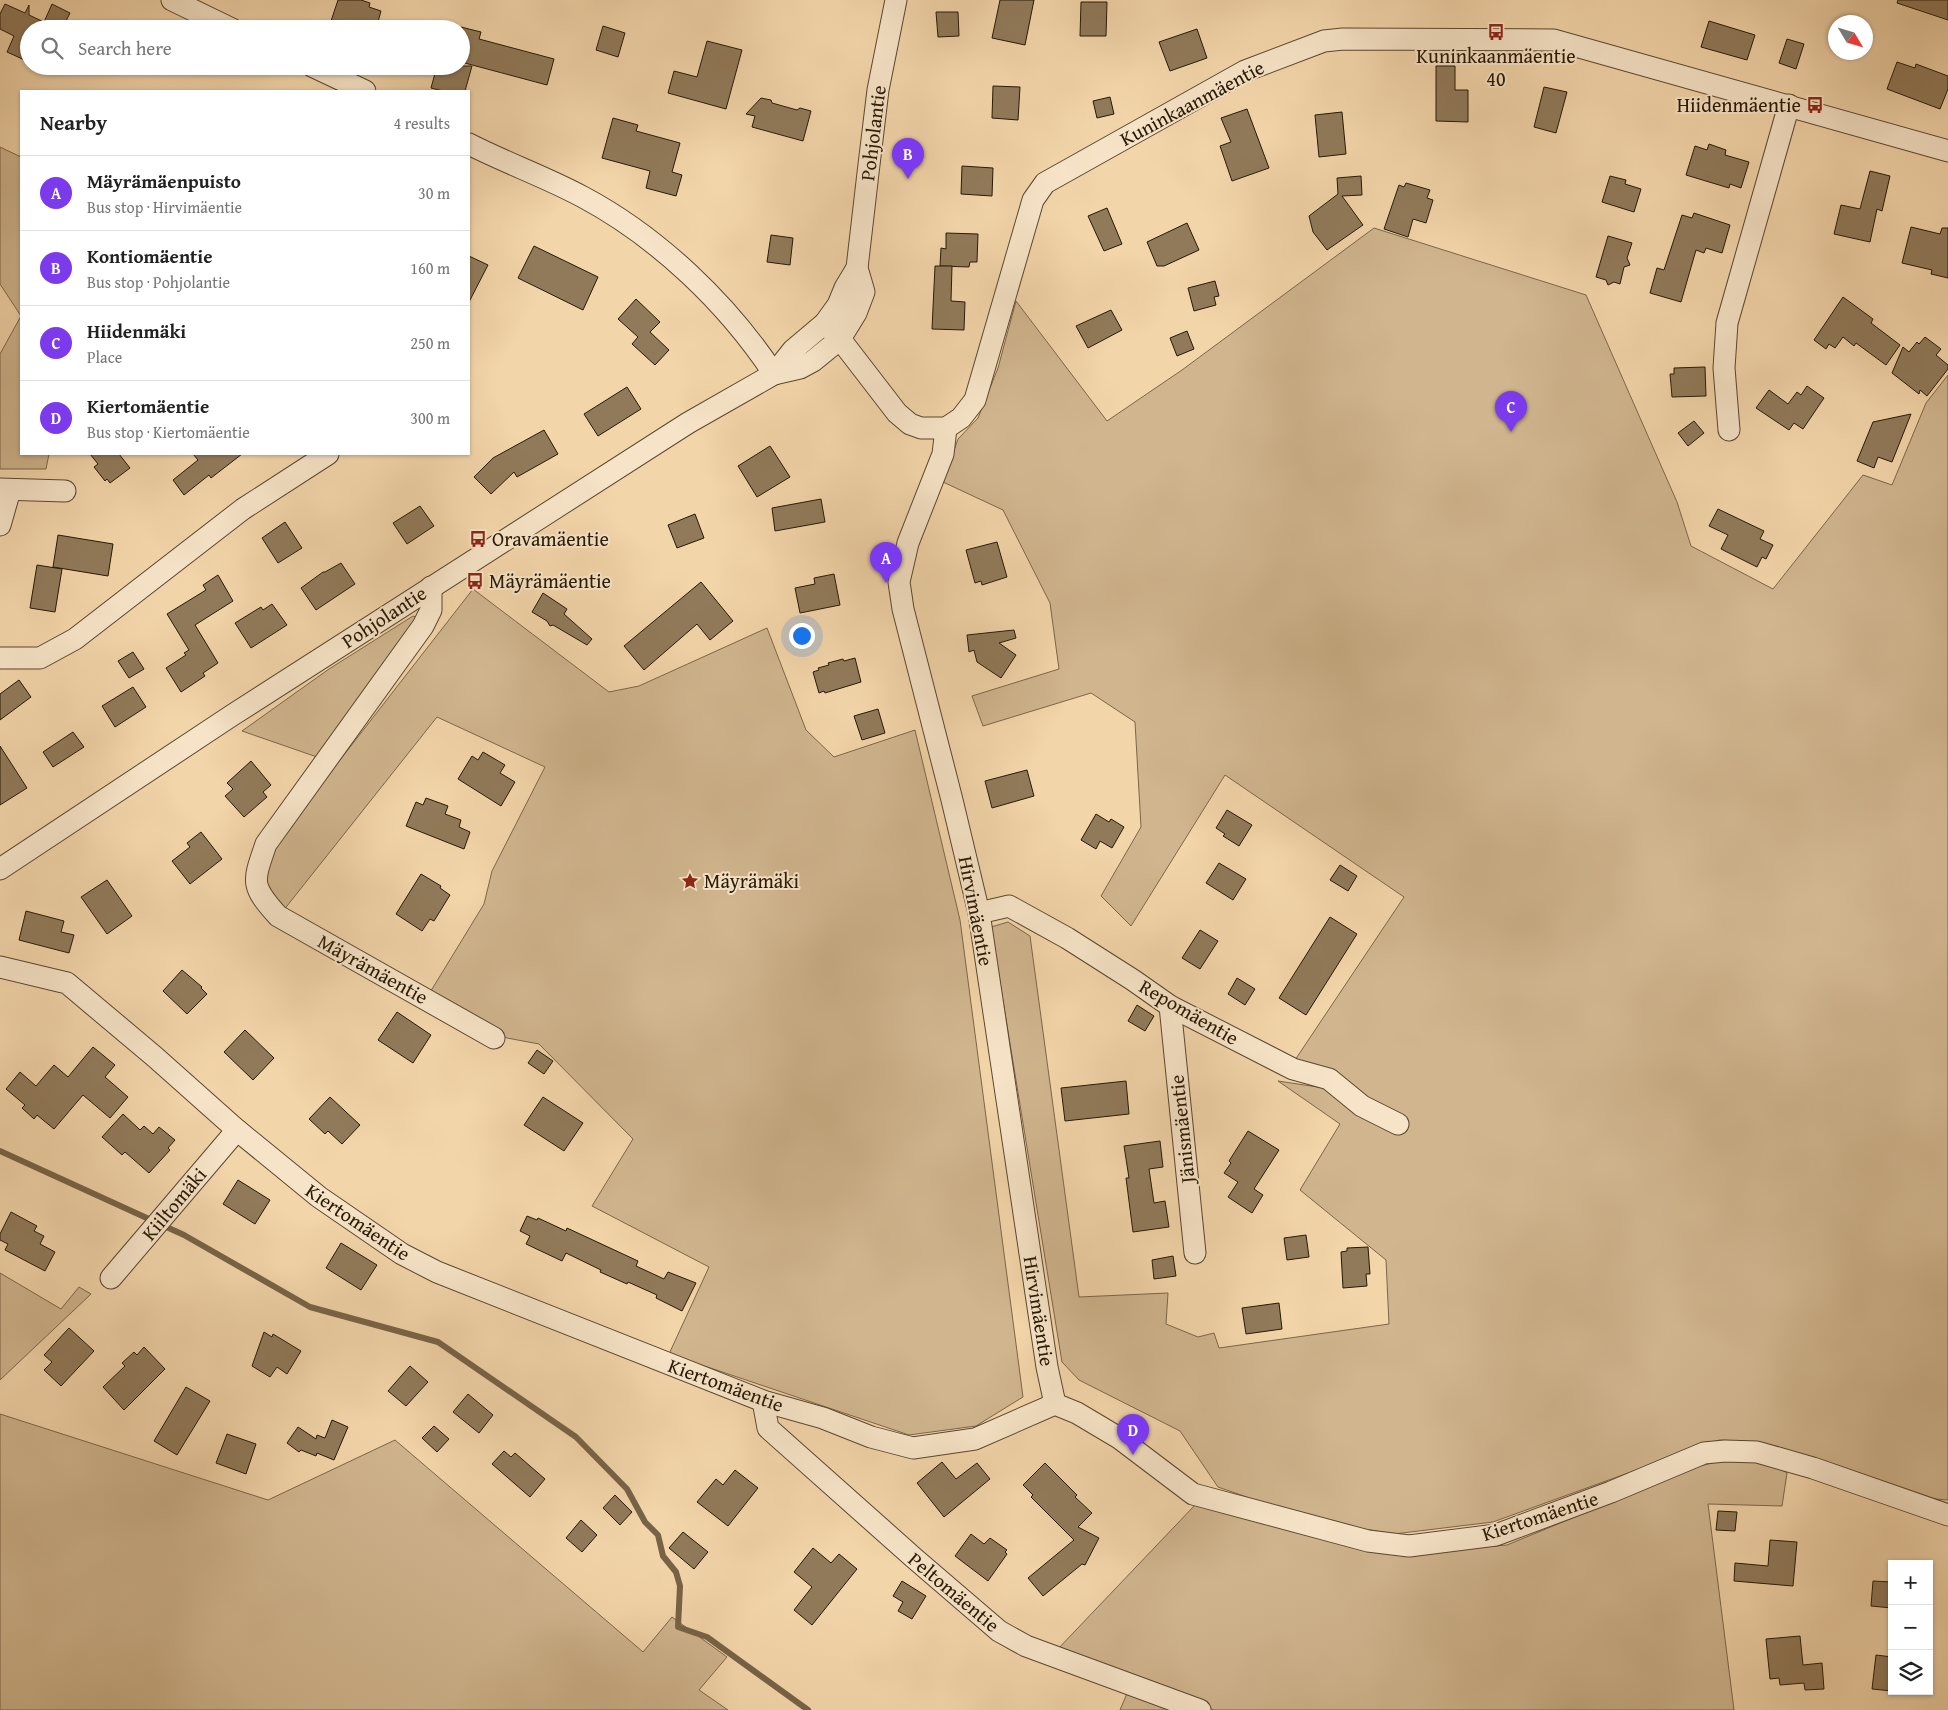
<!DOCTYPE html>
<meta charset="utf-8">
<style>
body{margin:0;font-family:"Gentium Book Plus",serif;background:#f6f6f6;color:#222}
.controls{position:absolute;right:15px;bottom:15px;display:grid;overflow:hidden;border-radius:0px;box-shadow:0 1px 4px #0004}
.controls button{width:45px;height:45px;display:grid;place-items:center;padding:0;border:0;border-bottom:1px solid #e0e0e0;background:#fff;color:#222;font:25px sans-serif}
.compass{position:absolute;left:1828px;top:15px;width:45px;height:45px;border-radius:50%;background:#fff;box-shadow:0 1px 4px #0004;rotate:128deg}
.you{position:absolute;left:801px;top:635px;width:18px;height:18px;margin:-12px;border:4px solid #fff;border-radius:50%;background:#1a73e8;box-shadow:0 0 0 8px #1a73e833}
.badge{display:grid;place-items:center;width:32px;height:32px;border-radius:50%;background:#7c3aed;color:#fff;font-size:16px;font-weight:700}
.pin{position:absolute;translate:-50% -41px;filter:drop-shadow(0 1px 2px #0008)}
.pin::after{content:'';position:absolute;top:26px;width:18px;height:15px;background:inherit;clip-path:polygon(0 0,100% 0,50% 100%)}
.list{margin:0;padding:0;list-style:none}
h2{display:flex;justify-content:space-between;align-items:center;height:65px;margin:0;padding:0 20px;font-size:21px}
h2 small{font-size:16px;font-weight:400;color:#767676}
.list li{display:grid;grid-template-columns:32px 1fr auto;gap:15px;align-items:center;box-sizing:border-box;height:75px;padding:0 20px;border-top:1px solid #e0e0e0}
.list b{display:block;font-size:19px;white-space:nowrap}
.list p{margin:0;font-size:16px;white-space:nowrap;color:#767676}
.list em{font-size:16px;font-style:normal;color:#767676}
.icon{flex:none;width:28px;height:28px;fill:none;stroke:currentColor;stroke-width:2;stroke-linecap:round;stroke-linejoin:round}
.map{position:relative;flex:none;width:1948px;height:1710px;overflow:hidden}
.search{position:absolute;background:#fff;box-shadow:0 1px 4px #0004;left:20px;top:20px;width:450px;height:55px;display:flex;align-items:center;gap:12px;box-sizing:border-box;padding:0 18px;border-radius:28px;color:#767676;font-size:19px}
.panel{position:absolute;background:#fff;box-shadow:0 1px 4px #0004;left:20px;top:90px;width:450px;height:365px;border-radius:0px}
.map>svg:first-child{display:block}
</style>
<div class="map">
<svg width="1948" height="1710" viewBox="0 0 1948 1710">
<rect width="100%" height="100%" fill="#f3d5aa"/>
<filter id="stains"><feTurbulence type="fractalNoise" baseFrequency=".004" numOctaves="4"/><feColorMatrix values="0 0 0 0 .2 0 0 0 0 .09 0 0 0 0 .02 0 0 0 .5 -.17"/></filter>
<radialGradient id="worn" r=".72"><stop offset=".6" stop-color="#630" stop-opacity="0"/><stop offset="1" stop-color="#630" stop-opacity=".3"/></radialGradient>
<!-- green -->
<g fill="#d0b58e" stroke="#7c6649">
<path d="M0,147L21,157V454H49L46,469H0V354L21,316L0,284Z"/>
<path d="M1374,228L1586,295L1677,502L1691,546L1773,589L1863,475L1892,485L1926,403L1948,375V1500L1923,1498L1760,1442L1719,1440L1493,1522L1394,1534L1312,1520L1218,1487L1180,1431L1079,1380L1062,1362L991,927L1008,922L1030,936L1079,1297L1168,1293L1166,1324L1198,1337L1214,1333L1219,1348L1389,1324L1386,1260L1300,1190L1340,1124L1278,1081L1324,1088L1295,1060L1404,897L1225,775L1131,926L1101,896L1141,827L1135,722L1091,693L983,726L972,696L1059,669L1050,603L1003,510L943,482L958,439L978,418L998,368L1016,301L1107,421L1182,370Z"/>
<path d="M473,589L609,692L639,686L767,628L806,730L834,757L915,730L960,920L1023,1397L976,1426L909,1435L669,1354L709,1267L592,1206L633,1139L539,1044L507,1038L498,1034L429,994L484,904L492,871L545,767L437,717L283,911L266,891L265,874L273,846Z"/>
<path d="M413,616L420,618L317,757L242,731L329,669Z"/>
<path d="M0,1273L61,1309L79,1287L91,1294L0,1380Z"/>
<path d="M0,1414L268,1500L395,1440L643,1652L672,1617L727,1657L699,1690L728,1710H0Z"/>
<path d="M1764,1459L1787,1473L1782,1506L1708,1504L1734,1710H1214L1056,1651L1196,1504L1412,1553L1507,1545L1696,1467L1724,1460Z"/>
<path d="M1128,1691L1180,1710H1120Z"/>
</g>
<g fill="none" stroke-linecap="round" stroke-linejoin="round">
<!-- stream -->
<path stroke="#786346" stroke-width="6" d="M0,1151L184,1235L310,1307L438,1342L576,1437L627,1489L645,1522L658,1535L663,1556L676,1572L680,1586L678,1627L707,1637L808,1710"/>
</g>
<!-- building -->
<g fill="#917a5a" stroke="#271804">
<path d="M338,0H361L370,3L369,7L381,11L376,29H357L331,21Z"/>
<path d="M1000,0H1034L1025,45L992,38Z"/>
<path d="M1898,0H1948V20L1897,3Z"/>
<path d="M1081,2H1107L1106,36H1080Z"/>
<path d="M5,4L25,13L29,5V15L44,22L52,4L70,13L62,29H29V62L7,52L14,36L0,29V14Z"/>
<path d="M936,12H958L959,36L938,37Z"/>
<path d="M1709,21L1755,35L1747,60L1701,47Z"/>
<path d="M603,26L625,33L618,57L596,50Z"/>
<path d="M461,27L481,32L479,39L554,59L547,85L461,62Z"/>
<path d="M1197,29L1207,58L1170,71L1159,42Z"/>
<path d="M1787,39L1804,44L1796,69L1779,63Z"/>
<path d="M707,41L742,50L726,109L668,93L674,71L697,77Z"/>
<path d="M1897,62L1915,68L1916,64L1948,76V89L1940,109L1887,89Z"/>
<path d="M437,66H472L465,91H443L431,88Z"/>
<path d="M1436,66H1455V90H1468V122L1436,121Z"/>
<path d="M993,86L1020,87L1018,120L992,118Z"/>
<path d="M1544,87L1567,92L1556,133L1534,127Z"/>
<path d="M1110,97L1114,114L1097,118L1093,101Z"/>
<path d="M761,98L771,100L772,103L797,110L800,108L811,111L803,141L752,127L755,116L746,114Z"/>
<path d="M1247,109L1269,168L1232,181L1220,146L1231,142L1221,118Z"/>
<path d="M1342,112L1346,154L1319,157L1315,115Z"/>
<path d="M613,118L638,125L636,131L680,143L672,172L682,175L676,196L646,188L650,171L602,158Z"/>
<path d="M1709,144L1726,150L1725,155L1749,162L1741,188L1730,184L1729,188L1686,175L1695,146L1707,150Z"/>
<path d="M962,166L993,168L992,196L961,194Z"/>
<path d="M1870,171L1890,176L1882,211L1877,209L1870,242L1834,234L1841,205L1860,209Z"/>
<path d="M1361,176L1362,195L1342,196L1363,225L1327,250L1313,232L1309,216L1338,194L1337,178Z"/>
<path d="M1610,176L1626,180L1625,184L1641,189L1634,212L1602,202Z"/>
<path d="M1406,183L1430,190L1427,198L1433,200L1426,223L1413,219L1408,237L1384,229L1399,185L1404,187Z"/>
<path d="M1107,208L1122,244L1104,251L1088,216Z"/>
<path d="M1694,213L1730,225L1722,253L1706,248L1704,253L1696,250L1681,302L1650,293L1657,268L1664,270L1682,215L1692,218Z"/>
<path d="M1187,223L1199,250L1164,266H1157L1147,242Z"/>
<path d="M1911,227L1940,234L1942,228H1948V278L1931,274L1932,270L1902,263Z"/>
<path d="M946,233L978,234L977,262H970L969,267L940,266L941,248L946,249Z"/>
<path d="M771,235L793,238L790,265L767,262Z"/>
<path d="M1608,236L1632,243L1627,258L1630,265L1624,267L1620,284L1614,282L1608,285L1606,280L1596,277Z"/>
<path d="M534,246L598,277L583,310L518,278Z"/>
<path d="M469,256L488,265L469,302Z"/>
<path d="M935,266H952L951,301L965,302L964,330L932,329Z"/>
<path d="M1215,281L1219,296L1214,297L1216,305L1194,311L1188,288Z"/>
<path d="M1843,297L1873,319L1871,323L1900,345L1886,365L1856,343L1854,346L1843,337L1835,348L1829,344L1826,349L1814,340Z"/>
<path d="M636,299L660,322L650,332L669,350L655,365L632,344L638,337L618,319Z"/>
<path d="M1111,310L1122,330L1088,348L1076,326Z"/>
<path d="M1187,331L1194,349L1177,356L1170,338Z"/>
<path d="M1925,337L1941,349L1936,355L1948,365V369L1927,396L1920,390L1919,394L1892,373L1903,347L1909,352L1917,342L1919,344Z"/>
<path d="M1705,367L1706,396L1672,397L1670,374H1674V368Z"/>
<path d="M1807,386L1824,398L1803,429L1794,423L1789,430L1756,408L1769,390L1788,404L1797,392L1801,395Z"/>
<path d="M627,387L641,409L598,436L584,414Z"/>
<path d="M1911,414L1892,462L1878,457L1874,468L1857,461L1873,422Z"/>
<path d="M1694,421L1704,433L1688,446L1678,433Z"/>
<path d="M544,430L558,454L517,477L514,472L491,494L474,477L493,458Z"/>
<path d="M770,446L790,477L757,497L738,466Z"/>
<path d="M90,454H119L130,468L110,483L107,479L105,481L94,467L98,464Z"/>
<path d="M193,454H242L211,478L209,475L184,495L173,480L198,460Z"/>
<path d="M821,499L825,522L775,531L772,508Z"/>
<path d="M420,506L434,526L407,544L393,523Z"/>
<path d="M1718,509L1764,531L1760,539L1773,545L1766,559L1762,557L1757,567L1721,549L1728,535L1709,526Z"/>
<path d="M695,514L704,538L677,548L668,525Z"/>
<path d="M285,522L302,548L278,563L262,538Z"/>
<path d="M58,535L113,544L108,576L53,567Z"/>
<path d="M997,542L1007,577L982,585L981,581L975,583L966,550Z"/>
<path d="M341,563L355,584L316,610L301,588L323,572H325Z"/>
<path d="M37,565L62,569L55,612L30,608Z"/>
<path d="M834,574L840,605L800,613L795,588L815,584L814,578Z"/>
<path d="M218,575L233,601L195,625L218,663L203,673L205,676L181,692L166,668L186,655L184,653L189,650L167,614L206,590L203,585Z"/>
<path d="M701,582L733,621L710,640L697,624L644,670L624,646Z"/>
<path d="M543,593L567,609L564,614L592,639L587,645L553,625L550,626L547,621L532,612Z"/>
<path d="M272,604L287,625L251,648L235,623L261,607L263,610Z"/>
<path d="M1014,630L1016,638L999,643L1016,655L1001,678L977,662L974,650L969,652L967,635Z"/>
<path d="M133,652L144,669L129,678L118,661Z"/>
<path d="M855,658L861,682L825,693L824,691L819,693L813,672L819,670L818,668L829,665L828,663L843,659L844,661Z"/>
<path d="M19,680L31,697L0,720V694Z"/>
<path d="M133,687L146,707L115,727L102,706Z"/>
<path d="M878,709L885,733L862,740L854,716Z"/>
<path d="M73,732L84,747L53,767L43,752Z"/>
<path d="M0,746L27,788L0,805Z"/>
<path d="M483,752L505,765L500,773L515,782L501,806L458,779L472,756L478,760Z"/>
<path d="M251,761L271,785L263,792L267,797L244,817L225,796L233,789L227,783Z"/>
<path d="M1027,770L1034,796L992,808L985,781Z"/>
<path d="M426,798L448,806L445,814L461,820L459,827L470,832L464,849L406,826L416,802L423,805Z"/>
<path d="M1227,810L1252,825L1239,846L1223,836L1225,834L1216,828Z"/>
<path d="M1096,814L1109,822L1111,819L1124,827L1112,848L1100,841L1096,849L1081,840Z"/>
<path d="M201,832L222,859L190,884L172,861L190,847L187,843Z"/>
<path d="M1219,863L1246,879L1233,900L1206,883Z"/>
<path d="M1340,865L1357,876L1348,891L1330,880Z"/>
<path d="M421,874L441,886L440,888L450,895L434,921L430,919L422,931L396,914Z"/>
<path d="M107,880L132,916L107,934L81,897Z"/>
<path d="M26,911L64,921L61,932L74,935L69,953L19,940Z"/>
<path d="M1330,917L1357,934L1306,1015L1279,998Z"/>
<path d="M1200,930L1218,941L1200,969L1182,958Z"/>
<path d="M182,970L202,987L201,988L207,994L187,1014L163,991Z"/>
<path d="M1237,978L1255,989L1245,1005L1228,994Z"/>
<path d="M1137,1005L1154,1016L1145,1031L1128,1021Z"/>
<path d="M397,1012L431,1035L413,1063L378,1040Z"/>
<path d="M245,1030L274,1058L253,1080L224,1052Z"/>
<path d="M93,1047L115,1065L105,1077L128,1097L110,1118L83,1095L54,1129L37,1115L34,1119L22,1108L25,1105L6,1089L20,1072L36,1086L54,1065L68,1077Z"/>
<path d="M537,1050L553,1061L544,1074L528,1063Z"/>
<path d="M1126,1081L1129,1114L1065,1121L1061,1088Z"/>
<path d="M330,1097L360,1125L342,1144L328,1131L325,1134L309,1119Z"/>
<path d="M543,1097L583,1123L564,1151L524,1125Z"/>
<path d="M123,1114L140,1130L144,1126L153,1134L159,1127L175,1140L168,1148L170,1150L149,1173L125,1152L122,1155L102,1137Z"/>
<path d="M1248,1131L1279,1150L1254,1189L1263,1195L1252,1213L1228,1197L1238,1182L1224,1173L1231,1163L1229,1161Z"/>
<path d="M1160,1141L1163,1167L1149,1169L1154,1203L1165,1201L1169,1227L1133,1232L1126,1178H1129L1124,1146Z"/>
<path d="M238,1180L270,1200L255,1224L223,1204Z"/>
<path d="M11,1212L37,1226L34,1231L44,1236L40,1244L55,1252L45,1271L5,1250L8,1244L0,1240V1234Z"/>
<path d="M527,1216L537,1220L538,1218L566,1231L567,1228L638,1261L636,1266L664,1279L668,1272L696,1283L682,1311L656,1298L657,1295L628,1282L627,1284L600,1272L601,1270L566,1253L562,1261L526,1244L530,1236L520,1231Z"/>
<path d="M1306,1235L1309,1257L1287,1260L1284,1238Z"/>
<path d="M341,1243L377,1265L361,1290L326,1268Z"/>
<path d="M1368,1247L1370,1274H1366L1367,1286L1343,1288L1341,1252L1347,1251V1248Z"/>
<path d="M1173,1256L1176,1276L1154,1279L1152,1260Z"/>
<path d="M1279,1303L1282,1329L1246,1334L1242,1308Z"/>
<path d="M69,1328L94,1351L61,1386L44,1370L52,1362L44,1355Z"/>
<path d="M264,1332L272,1337L273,1334L301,1351L287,1374L277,1367L270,1377L252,1366Z"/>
<path d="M144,1347L165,1369L124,1410L103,1387L125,1366L122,1363L134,1352L137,1355Z"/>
<path d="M410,1366L428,1382L406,1406L388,1391Z"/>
<path d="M186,1387L210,1401L177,1455L154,1441Z"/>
<path d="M468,1394L493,1415L479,1433L453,1412Z"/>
<path d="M332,1420L348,1427L334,1460L317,1453L316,1456L301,1450L299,1452L287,1443L298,1427L316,1439L317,1435L325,1438Z"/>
<path d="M434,1426L449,1439L437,1452L422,1438Z"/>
<path d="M227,1434L256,1444L246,1474L216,1463Z"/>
<path d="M504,1451L511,1457L515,1453L545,1479L530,1497L492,1464Z"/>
<path d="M942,1462L956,1479L977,1463L990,1479L944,1517L917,1483Z"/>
<path d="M1045,1463L1077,1495L1075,1497L1092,1513L1078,1527L1099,1538L1085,1565L1082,1564L1043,1596L1028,1578L1074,1540L1031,1497L1033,1495L1023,1485Z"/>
<path d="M735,1470L758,1488L728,1526L697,1502L716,1479L723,1485Z"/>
<path d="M615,1495L632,1512L620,1525L603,1508Z"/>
<path d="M1718,1511L1737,1512L1735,1531L1716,1530Z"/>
<path d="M581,1520L597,1535L582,1552L566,1538Z"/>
<path d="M683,1532L708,1552L694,1569L669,1548Z"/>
<path d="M971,1534L984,1544L990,1538L1007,1550L1005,1552L1007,1554L988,1581L955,1556Z"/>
<path d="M1770,1540L1797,1542L1793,1586L1734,1581L1735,1563L1768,1566Z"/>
<path d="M813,1548L831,1563L839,1554L857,1569L812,1625L794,1610L812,1587L794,1572Z"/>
<path d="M902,1581L926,1596L912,1619L898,1611L903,1602L893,1596Z"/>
<path d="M1873,1581L1892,1582V1608L1871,1606Z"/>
<path d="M1800,1636L1803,1665L1822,1663L1824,1689L1805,1690L1804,1683L1780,1685L1779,1678L1770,1679L1766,1639Z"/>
<path d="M1876,1655L1892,1657V1691L1872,1689Z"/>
</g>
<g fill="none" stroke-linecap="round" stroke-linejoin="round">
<!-- minor casing -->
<g stroke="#5a472e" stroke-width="23">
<g id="minor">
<path d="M172,0L232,29"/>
<path d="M312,66L365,91"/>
<path d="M469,144C506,163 546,177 583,197C658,237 727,303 774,374"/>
<path d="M825,323L840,339L897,413L910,424L921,428H946L961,418L975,400L1033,200L1045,183L1245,71L1324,41L1343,39L1554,40L1948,151"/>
<path d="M774,374L793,350L825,323L838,305L845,288L857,268"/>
<path d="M946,428L943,454L908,543L899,582L903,609L952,800L979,913L1047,1367L1055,1404"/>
<path d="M1729,430L1724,368L1727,323L1789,105"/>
<path d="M0,489L65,491"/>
<path d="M0,525L10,490"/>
<path d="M431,587V610L423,626L266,844C253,882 250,885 278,916L494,1038"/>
<path d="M0,658H40L75,639L243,509L328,454"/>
<path d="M0,869L231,716L688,423L774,374L800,368L813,361L840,339L856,313L864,292L857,268L868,173L878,90L896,0"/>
<path d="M979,913L1009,906L1067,938L1133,980L1170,1006L1293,1069L1329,1079L1362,1106L1398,1124"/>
<path d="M0,967L67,983L155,1057L237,1130L319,1197L402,1254L437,1272L763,1401L823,1418L871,1437L913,1448L975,1439L1055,1404L1077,1413L1119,1438L1193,1494L1368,1541L1409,1546L1496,1535L1611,1492L1704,1453L1725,1451L1757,1452L1813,1468L1948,1515"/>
<path d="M1170,1006L1195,1253"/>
<path d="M111,1278L237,1130"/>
<path d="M763,1401L768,1428L914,1558L999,1631L1026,1646L1200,1710"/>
</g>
</g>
<!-- minor -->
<use href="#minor" stroke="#f7e4c8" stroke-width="21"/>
</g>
<!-- icons -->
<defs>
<g id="bus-bare" transform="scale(1.35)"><path d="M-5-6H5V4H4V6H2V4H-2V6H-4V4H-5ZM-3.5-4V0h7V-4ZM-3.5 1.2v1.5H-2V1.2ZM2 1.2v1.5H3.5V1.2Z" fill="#8f2418" stroke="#f7e4c8" stroke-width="2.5" paint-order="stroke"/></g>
<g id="sight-bare" transform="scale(1.35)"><path d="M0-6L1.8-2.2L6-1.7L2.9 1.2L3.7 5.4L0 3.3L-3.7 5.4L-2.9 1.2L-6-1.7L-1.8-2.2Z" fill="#8f2418" stroke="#f7e4c8" stroke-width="2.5" paint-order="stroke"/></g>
</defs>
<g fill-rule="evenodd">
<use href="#bus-bare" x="1496" y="32"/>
<use href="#bus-bare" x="1815" y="105"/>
<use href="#bus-bare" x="478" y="539"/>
<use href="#bus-bare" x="475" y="581"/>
<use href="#sight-bare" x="690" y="881"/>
</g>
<g text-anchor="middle" stroke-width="4" stroke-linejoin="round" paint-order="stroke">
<!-- poi labels -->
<g font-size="20" fill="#271804" stroke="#f7e4c8" text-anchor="start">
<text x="1496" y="63" text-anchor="middle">Kuninkaanmäentie<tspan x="1496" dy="23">40</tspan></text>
<text x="1801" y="112" text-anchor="end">Hiidenmäentie</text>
<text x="492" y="546">Oravamäentie</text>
<text x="489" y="588">Mäyrämäentie</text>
<text x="704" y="888">Mäyrämäki</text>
</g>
<!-- street labels -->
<g font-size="20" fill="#271804" stroke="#f7e4c8">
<text transform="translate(1192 103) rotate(-28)" y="7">Kuninkaanmäentie</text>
<text transform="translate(873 133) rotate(-83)" y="7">Pohjolantie</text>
<text transform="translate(384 617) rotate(-33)" y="7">Pohjolantie</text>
<text transform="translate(976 911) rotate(79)" y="7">Hirvimäentie</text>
<text transform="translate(373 969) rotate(29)" y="7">Mäyrämäentie</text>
<text transform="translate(1189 1012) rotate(30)" y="7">Repomäentie</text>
<text transform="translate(1182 1129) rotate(-96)" y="7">Jänismäentie</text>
<text transform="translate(174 1204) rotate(-50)" y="7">Kiiltomäki</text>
<text transform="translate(358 1222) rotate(34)" y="7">Kiertomäentie</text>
<text transform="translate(1039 1311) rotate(81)" y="7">Hirvimäentie</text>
<text transform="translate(726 1385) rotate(20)" y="7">Kiertomäentie</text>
<text transform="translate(1540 1516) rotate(-18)" y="7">Kiertomäentie</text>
<text transform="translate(954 1592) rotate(40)" y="7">Peltomäentie</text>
</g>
</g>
<rect width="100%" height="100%" filter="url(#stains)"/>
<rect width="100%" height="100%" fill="url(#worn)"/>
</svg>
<div class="controls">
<button>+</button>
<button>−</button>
<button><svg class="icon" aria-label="layers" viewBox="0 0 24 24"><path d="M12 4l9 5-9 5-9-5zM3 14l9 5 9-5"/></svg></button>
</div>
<svg class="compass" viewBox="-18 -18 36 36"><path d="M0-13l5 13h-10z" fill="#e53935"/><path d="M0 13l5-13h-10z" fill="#767676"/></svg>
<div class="you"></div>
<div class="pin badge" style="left:886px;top:583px">A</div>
<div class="pin badge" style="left:908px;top:179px">B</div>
<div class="pin badge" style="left:1511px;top:432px">C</div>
<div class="pin badge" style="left:1133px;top:1455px">D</div>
<div class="search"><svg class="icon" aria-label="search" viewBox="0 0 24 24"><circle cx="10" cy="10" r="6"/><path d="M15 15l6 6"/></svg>Search here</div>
<section class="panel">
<h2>Nearby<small>4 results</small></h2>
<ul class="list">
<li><span class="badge">A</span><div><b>Mäyrämäenpuisto</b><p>Bus stop · Hirvimäentie</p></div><em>30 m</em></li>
<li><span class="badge">B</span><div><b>Kontiomäentie</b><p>Bus stop · Pohjolantie</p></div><em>160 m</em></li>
<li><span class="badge">C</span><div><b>Hiidenmäki</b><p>Place</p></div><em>250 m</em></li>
<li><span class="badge">D</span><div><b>Kiertomäentie</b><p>Bus stop · Kiertomäentie</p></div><em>300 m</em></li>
</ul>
</section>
</div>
